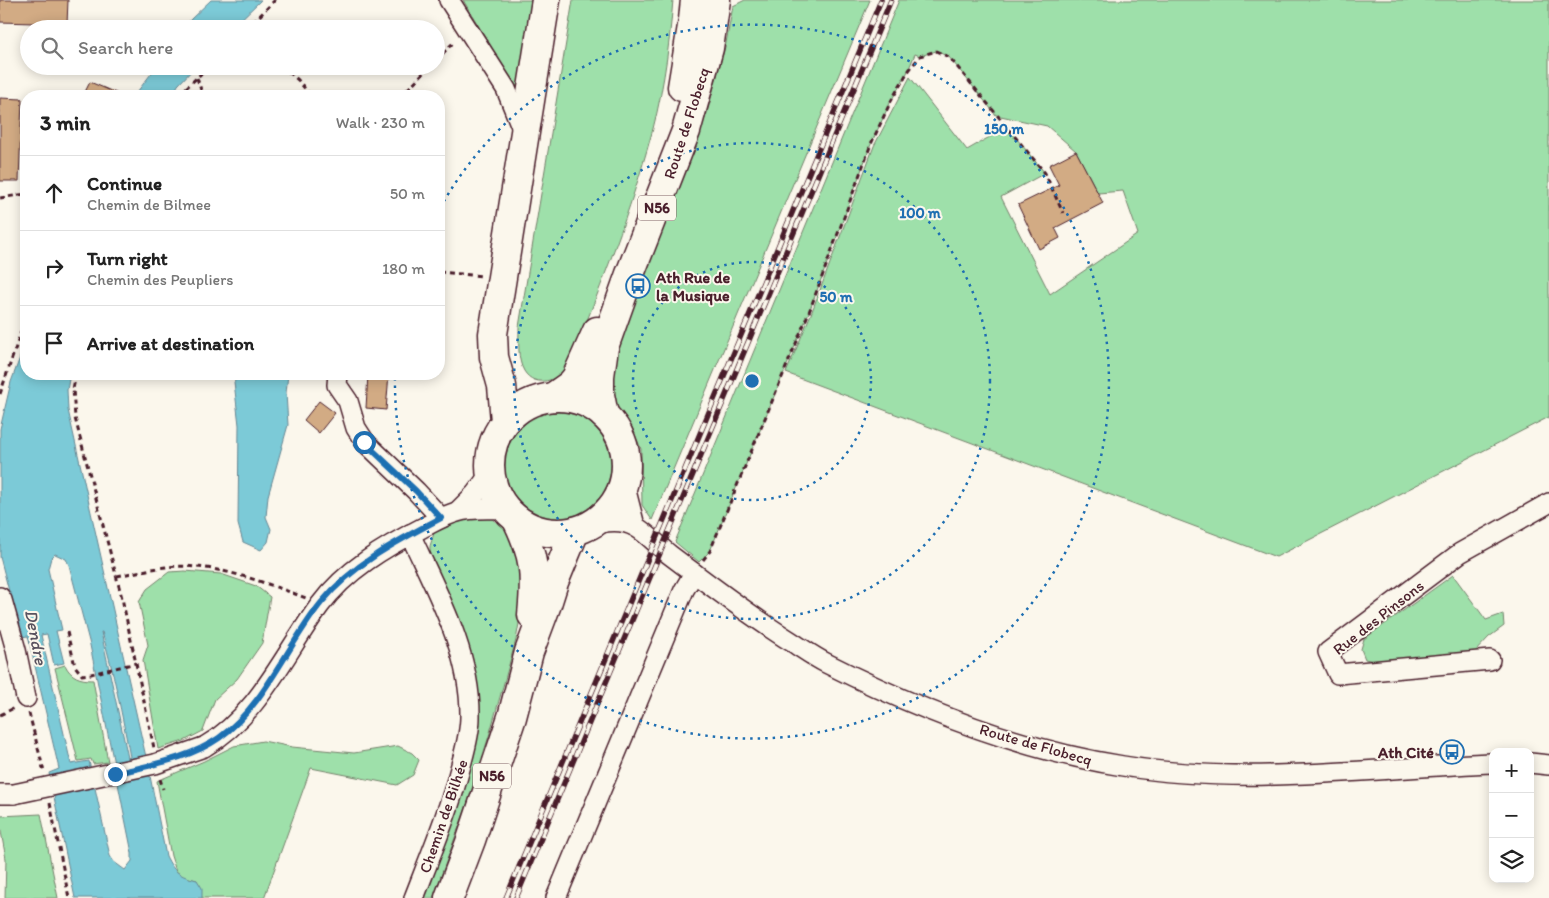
<!DOCTYPE html>
<meta charset="utf-8">
<style>
body{margin:0;font-family:Itim,sans-serif;background:#f6f6f6;color:#222}
.controls{position:absolute;right:15px;bottom:15px;display:grid;overflow:hidden;border-radius:10px;box-shadow:0 2px 12px #0003}
.controls button{width:45px;height:45px;display:grid;place-items:center;padding:0;border:0;border-bottom:1px solid #e0e0e0;background:#fff;color:#222;font:25px sans-serif}
.stop{position:absolute;width:15px;height:15px;margin:-11px;border:4px solid #1f6fb2;border-radius:50%;background:#fff}
.stop.end{background:#1f6fb2;border-color:#fff;box-shadow:0 1px 5px #0008}
.list{margin:0;padding:0;list-style:none}
h2{display:flex;justify-content:space-between;align-items:center;height:65px;margin:0;padding:0 20px;font-size:21px}
h2 small{font-size:16px;font-weight:400;color:#767676}
.list li{display:grid;grid-template-columns:32px 1fr auto;gap:15px;align-items:center;box-sizing:border-box;height:75px;padding:0 20px;border-top:1px solid #e0e0e0}
.list b{display:block;font-size:19px;white-space:nowrap}
.list p{margin:0;font-size:16px;white-space:nowrap;color:#767676}
.list em{font-size:16px;font-style:normal;color:#767676}
.icon{flex:none;width:28px;height:28px;fill:none;stroke:currentColor;stroke-width:2;stroke-linecap:round;stroke-linejoin:round}
.map{position:relative;flex:none;width:1549px;height:898px;overflow:hidden}
.search{position:absolute;background:#fff;box-shadow:0 2px 12px #0003;left:20px;top:20px;width:425px;height:55px;display:flex;align-items:center;gap:12px;box-sizing:border-box;padding:0 18px;border-radius:28px;color:#767676;font-size:19px}
.panel{position:absolute;background:#fff;box-shadow:0 2px 12px #0003;left:20px;top:90px;width:425px;height:290px;border-radius:20px}
.map>svg:first-child{display:block}
</style>
<div class="map">
<svg width="1549" height="898" viewBox="0 0 1549 898">
<rect width="100%" height="100%" fill="#fbf7ec"/>
<filter id="ink" filterUnits="userSpaceOnUse"><feTurbulence type="fractalNoise" baseFrequency=".02" numOctaves="2"/><feDisplacementMap in="SourceGraphic" scale="10" xChannelSelector="R" yChannelSelector="G"/><feConvolveMatrix kernelMatrix="1 2 1 2 8 2 1 2 1" color-interpolation-filters="sRGB"/></filter>
<g filter="url(#ink)">
<!-- green -->
<g fill="#9ee0aa" stroke="#74806a">
<path d="M463,0H532L517,90Z"/>
<path d="M573,0H673C669,51 662,101 647,150C626,224 597,296 568,368C558,380 535,389 524,371C517,359 519,341 519,327Z"/>
<path d="M745,0H870L652,520L642,505L641,449L632,427L618,408L614,392V365L619,339L707,113L726,43L733,6Z"/>
<path d="M899,0H1549V417L1276,557L786,373L811,314L874,146L910,77L967,150L1007,127L1045,173L1001,197L1050,294L1138,234L1123,191L1098,193L1076,151L1047,126L996,115L949,57L936,51L920,56L915,54L907,73L890,103L871,144L809,312L710,551L699,562L675,542Z"/>
<circle cx="558" cy="465" r="53"/>
<path d="M471,516L474,519L481,517L491,518L508,531L522,564L520,618L516,640L489,736L468,802L433,898H421L479,712C478,657 450,605 430,555V546L434,533Z"/>
<path d="M185,571L221,574L256,586L270,597L262,643L237,679L215,699L203,731L184,741L158,749L143,660L148,645L139,602L147,589L169,572Z"/>
<path d="M1453,575L1486,620L1503,614L1504,626L1489,637L1472,655L1379,662L1365,659L1361,649L1364,639Z"/>
<path d="M65,665C71,677 80,680 93,680L108,762L93,764L91,759L78,761L55,668Z"/>
<path d="M263,741L292,747L354,753L398,746L412,753L419,760L413,775L397,785L311,768L264,898H202L197,880L184,877L176,871L171,856L157,781L204,761L234,746Z"/>
<path d="M41,814L58,898H5L6,859L0,826V816Z"/>
</g>
<!-- water -->
<g fill="#7bcad7" stroke="#678692" fill-rule="evenodd">
<path d="M211,0H261L231,29H184L191,19Z"/>
<path d="M157,66H196L178,85L172,96H134Z"/>
<path d="M26,341V374H70L67,390L68,410L148,766L166,856C174,872 179,876 197,880L202,888V898H75L49,773L59,769L28,636L21,637L0,557V429L11,382ZM55,554L66,559L69,565L90,645L132,853V861L125,870L114,862L110,856L89,761L71,764L41,635L47,634L54,665L64,663L56,631L62,630L48,569L51,558ZM101,632H102C114,673 122,715 130,757L128,758Z"/>
<path d="M243,374H288L286,393L288,425L268,496L266,517L271,529L268,542L261,550L243,542L238,524L239,425L234,382Z"/>
</g>
<!-- building -->
<g fill="#d2ab84" stroke="#4a1f2b">
<path d="M0,0H68L67,24L0,22Z"/>
<path d="M90,82L123,96H83Z"/>
<path d="M0,98L22,99L19,181H0Z"/>
<path d="M1076,151L1103,203L1055,228L1060,238L1039,249L1018,205L1059,185L1049,165Z"/>
<path d="M368,374H389L386,410L366,408Z"/>
<path d="M319,401L335,413L319,433L304,420Z"/>
</g>
<g fill="none" stroke-linecap="round" stroke-linejoin="round">
<!-- minor casing -->
<g stroke="#4a1f2b" stroke-width="22">
<g id="minor">
<path d="M449,0L506,89L523,131"/>
<path d="M338,374L337,385L348,401L356,428L365,442L416,491L441,518"/>
<path d="M624,483L635,526"/>
<path d="M458,511L475,494L490,474"/>
<path d="M589,526C604,521 621,518 636,527C648,534 658,546 670,555C710,585 750,616 792,642C803,649 814,657 826,663C919,710 1020,750 1123,766C1245,786 1371,768 1493,763"/>
<path d="M410,534C436,591 471,652 470,717C470,733 465,750 461,765C449,811 431,854 414,898"/>
<path d="M0,597L2,600L16,650L26,698"/>
<path d="M1490,660L1338,674L1328,652L1460,553L1549,503"/>
<path d="M204,747C259,715 284,654 320,605C346,570 385,547 422,528C434,522 445,515 457,512C472,507 490,509 506,509"/>
<path d="M1530,763L1549,765"/>
<path d="M0,794H14"/>
<path d="M556,898L684,590L694,573"/>
</g>
</g>
<!-- highway casing -->
<g stroke="#4a1f2b" stroke-width="31">
<g id="highway">
<path d="M682,87L693,20L695,0"/>
<path d="M553,397L570,385L576,378L597,331"/>
<circle cx="558" cy="465" r="68"/>
<path d="M604,415L600,395V376L604,347L630,274L686,131L709,48L716,0"/>
<path d="M505,421L502,386L494,357L493,334L546,0"/>
<path d="M517,520C535,557 536,574 532,615"/>
<path d="M449,898L471,840L512,717L529,652L547,604L554,582L575,531"/>
</g>
</g>
<!-- path -->
<g stroke="#4a1f2b" stroke-width="3" stroke-dasharray="5 4" stroke-linecap="butt">
<path d="M247,29L275,0"/>
<path d="M436,60L455,41"/>
<path d="M282,66L298,80L311,96"/>
<path d="M197,78L203,96"/>
<path d="M181,96L186,88L209,66"/>
<path d="M401,96L430,66"/>
<path d="M0,198L26,194"/>
<path d="M439,272L483,276"/>
<path d="M76,374L73,389L75,418L122,598L154,748"/>
<path d="M0,394L26,317"/>
<path d="M703,560L710,551L809,312L871,144L890,103L907,73L920,56L936,51L949,57L1045,173L1063,213"/>
<path d="M117,576C133,573 149,569 166,567C213,562 263,582 306,598"/>
<path d="M67,632L75,666L82,675L91,674L136,663"/>
<path d="M29,713L44,772"/>
<path d="M0,715L14,708"/>
<path d="M160,779L163,789"/>
<path d="M50,803L69,898"/>
</g>
<!-- minor -->
<use href="#minor" stroke="#fbf7ec" stroke-width="19"/>
<!-- highway -->
<use href="#highway" stroke="#fbf7ec" stroke-width="28"/>
<!-- rail casing -->
<g stroke="#4a1f2b" stroke-width="5.5">
<g id="rail">
<path d="M506,898L881,0"/>
<path d="M516,898L891,0"/>
</g>
</g>
<!-- rail -->
<use href="#rail" stroke="#fbf7ec" stroke-width="4" stroke-dasharray="11" stroke-linecap="butt"/>
<!-- minor-bridge casing -->
<g stroke="#4a1f2b" stroke-width="22" stroke-linecap="butt">
<path id="minor-bridge" d="M14,794L155,764L204,747"/>
</g>
<!-- minor-bridge -->
<use href="#minor-bridge" stroke="#fbf7ec" stroke-width="19"/>
</g>
</g>
<g fill="none" stroke-linecap="round" stroke-linejoin="round" filter="url(#ink)">
<!-- route -->
<path stroke="#1f6fb2" stroke-width="6" d="M115,774C149,765 189,759 219,738C265,705 286,647 321,603C353,564 397,541 441,518L416,491L364,442"/>
</g>
<!-- distance rings -->
<g fill="none" stroke="#1f6fb2" stroke-width="2.5" stroke-dasharray="2.5 5">
<circle cx="752" cy="381" r="119"/>
<circle cx="752" cy="381" r="238"/>
<path d="M440 208A357 357 0 1 1 395 375"/>
</g>
<!-- icons -->
<defs>
<g id="bus-ring" transform="scale(1.25)"><circle r="9.5" fill="#fbf7ec" stroke="#1f6fb2" stroke-width="1.5"/><path d="M-5-6H5V4H4V6H2V4H-2V6H-4V4H-5ZM-3.5-4V0h7V-4ZM-3.5 1.2v1.5H-2V1.2ZM2 1.2v1.5H3.5V1.2Z" fill="#1f6fb2"/></g>
</defs>
<g fill-rule="evenodd">
<use href="#bus-ring" x="638" y="286"/>
<use href="#bus-ring" x="1452" y="752"/>
</g>
<g text-anchor="middle" stroke-width="4" stroke-linejoin="round" paint-order="stroke">
<!-- shield labels -->
<g fill="#fbf7ec" stroke="#7f6065" stroke-width="1">
<rect x="638" y="195.5" width="38" height="25" rx="4"/>
<rect x="473" y="763.5" width="38" height="25" rx="4"/>
</g>
<g font-size="15" font-weight="bold" fill="#4a1f2b">
<text x="657" y="213">N56</text>
<text x="492" y="781">N56</text>
</g>
<!-- street labels -->
<g font-size="16" fill="#4a1f2b" stroke="#fbf7ec">
<text transform="translate(686 123) rotate(-72)" y="6">Route de Flobecq</text>
<text transform="translate(1378 617) rotate(-38)" y="6">Rue des Pinsons</text>
<text transform="translate(1036 744) rotate(16)" y="6">Route de Flobecq</text>
<text transform="translate(443 816) rotate(-71)" y="6">Chemin de Bilhée</text>
</g>
<!-- poi labels -->
<g font-size="16" font-weight="bold" fill="#4a1f2b" stroke="#fbf7ec" text-anchor="start">
<text x="656" y="283">Ath Rue de<tspan x="656" dy="18">la Musique</tspan></text>
<text x="1434" y="758" text-anchor="end">Ath Cité</text>
</g>
<!-- water labels -->
<g font-size="18" font-style="italic" fill="#59525f" stroke="#fbf7ec">
<text transform="translate(36 637) rotate(79)" y="6">Dendre</text>
</g>
</g>
<circle cx="752" cy="381" r="8" fill="#1f6fb2" stroke="#fbf7ec" stroke-width="2.5"/>
<g font-size="15" text-anchor="middle" font-weight="bold" fill="#1f6fb2" stroke="#fbf7ec" stroke-width="4" stroke-linejoin="round" paint-order="stroke">
<text x="1004" y="134">150 m</text>
<text x="920" y="218">100 m</text>
<text x="836" y="302">50 m</text>
</g>
</svg>
<div class="controls">
<button>+</button>
<button>−</button>
<button><svg class="icon" aria-label="layers" viewBox="0 0 24 24"><path d="M12 4l9 5-9 5-9-5zM3 14l9 5 9-5"/></svg></button>
</div>
<div class="stop" style="left:364px;top:442px"></div>
<div class="stop end" style="left:115px;top:774px"></div>
<div class="search"><svg class="icon" aria-label="search" viewBox="0 0 24 24"><circle cx="10" cy="10" r="6"/><path d="M15 15l6 6"/></svg>Search here</div>
<section class="panel">
<h2>3 min<small>Walk · 230 m</small></h2>
<ul class="list">
<li><svg class="icon" aria-label="ahead" viewBox="0 0 24 24"><path d="M12 20V5M6 11l6-6 6 6"/></svg><div><b>Continue</b><p>Chemin de Bilmee</p></div><em>50 m</em></li>
<li><svg class="icon" aria-label="right" viewBox="0 0 24 24"><path d="M7 20v-9h11M14 6l5 5-5 5"/></svg><div><b>Turn right</b><p>Chemin des Peupliers</p></div><em>180 m</em></li>
<li><svg class="icon" aria-label="arrive" viewBox="0 0 24 24"><path d="M6 21V4h12l-3 4 3 4H6"/></svg><div><b>Arrive at destination</b></div></li>
</ul>
</section>
</div>
